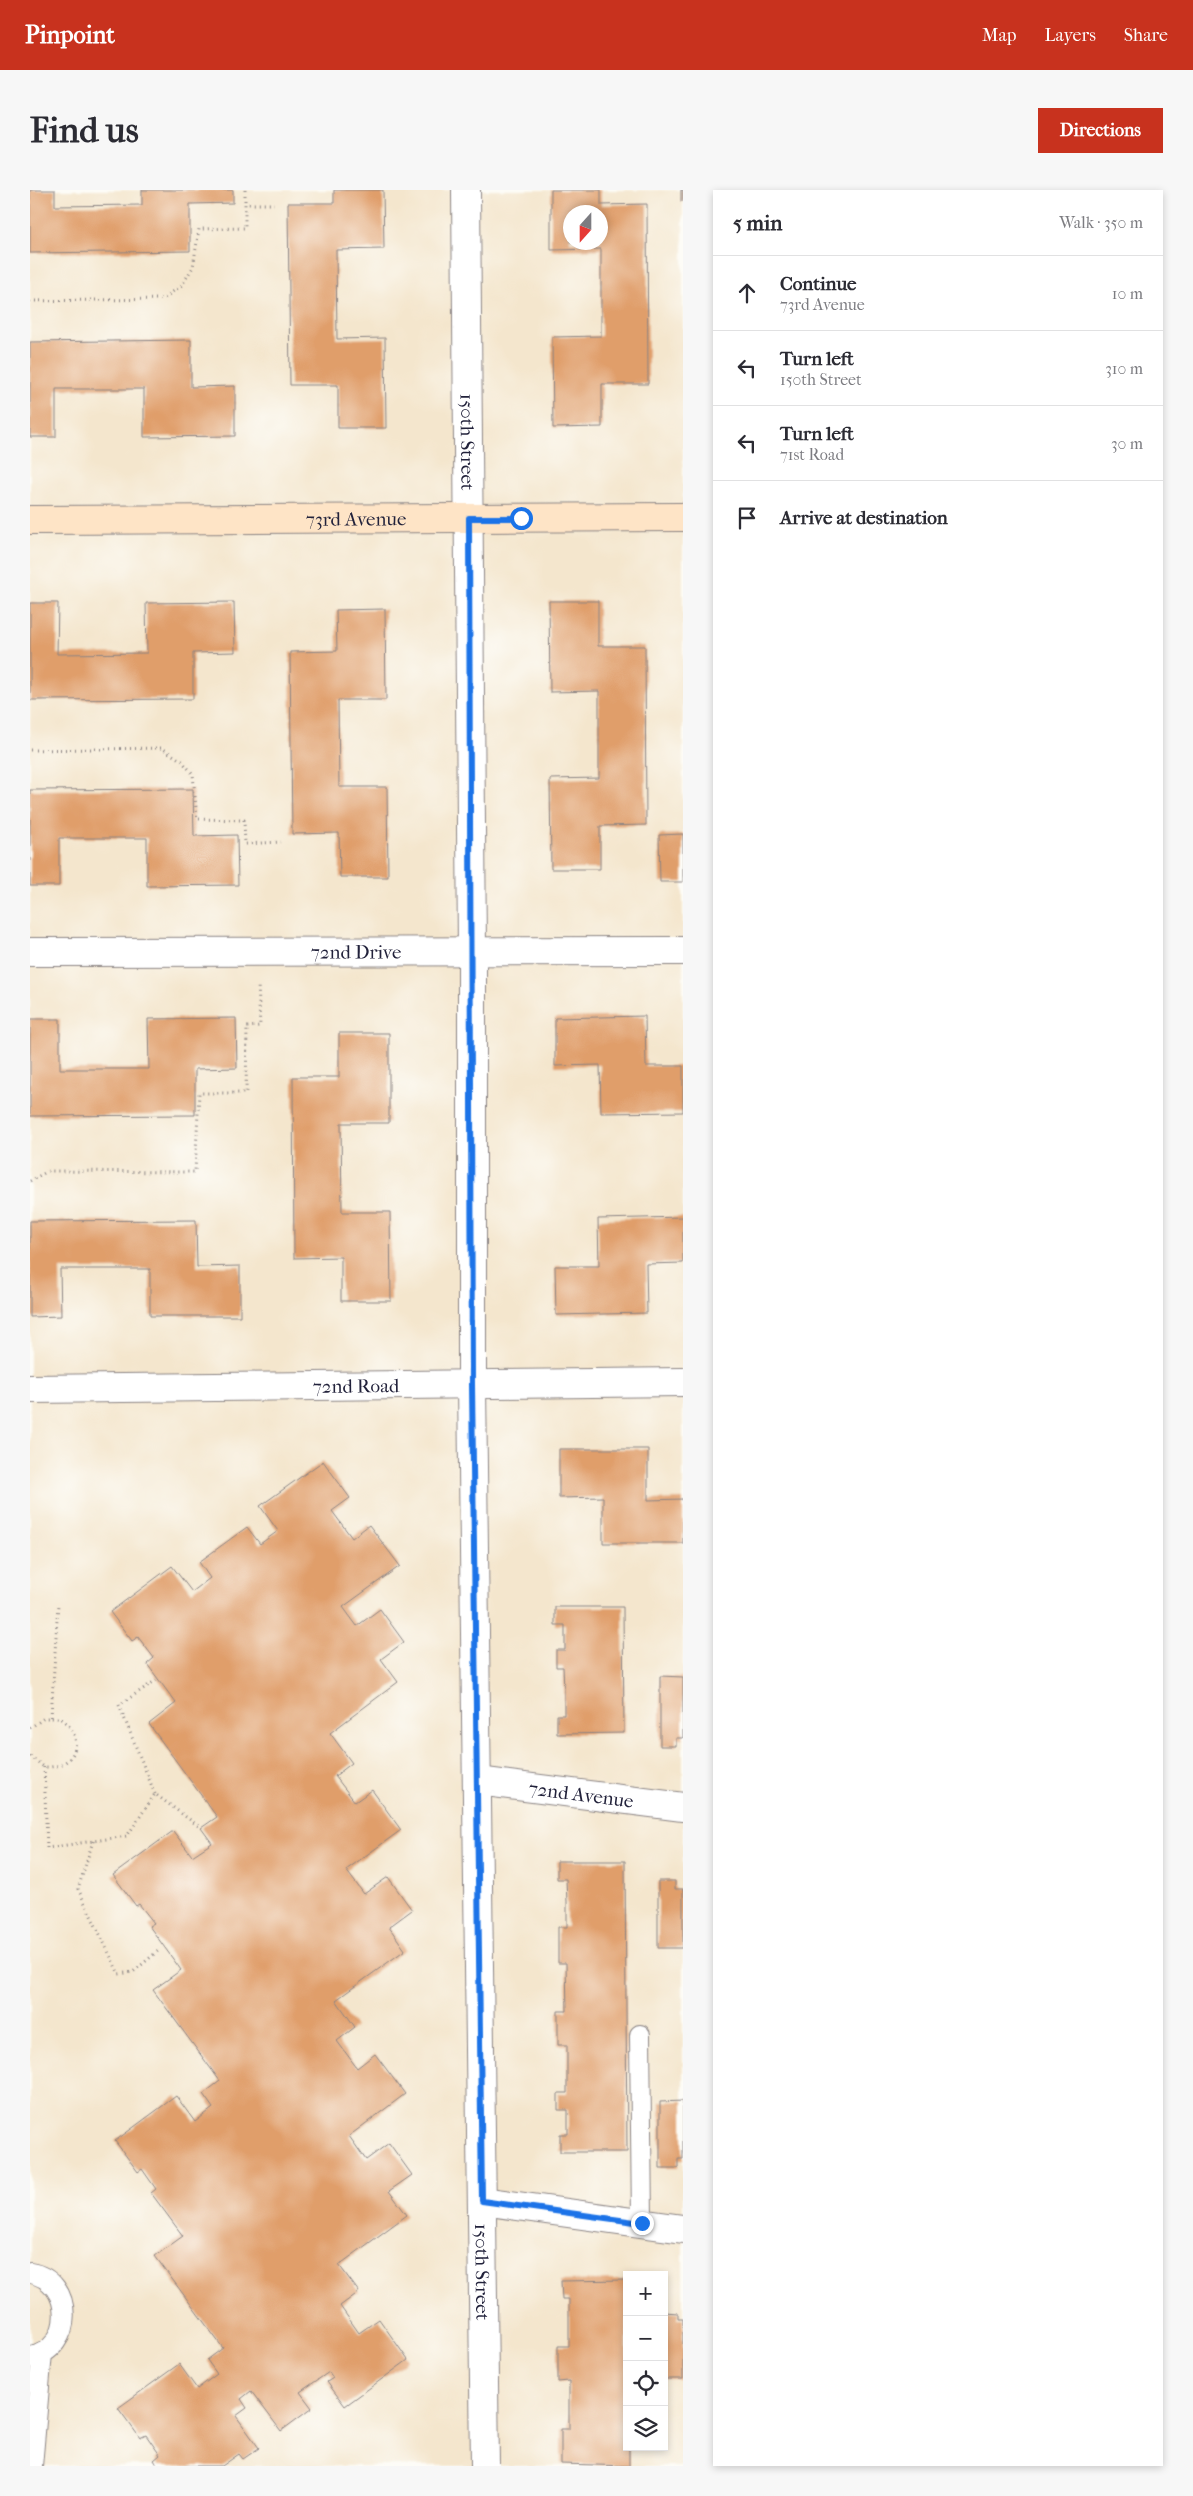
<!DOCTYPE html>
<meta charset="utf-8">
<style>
body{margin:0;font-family:"IM FELL French Canon",serif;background:#f7f7f7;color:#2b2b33}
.controls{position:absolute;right:15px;bottom:15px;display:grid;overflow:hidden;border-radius:0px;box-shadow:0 2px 8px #0003}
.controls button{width:45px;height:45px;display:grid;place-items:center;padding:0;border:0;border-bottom:1px solid #e1e1e2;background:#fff;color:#2b2b33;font:25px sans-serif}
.compass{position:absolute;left:533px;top:15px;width:45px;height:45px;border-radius:50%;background:#fff;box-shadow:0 2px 8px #0003;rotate:201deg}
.stop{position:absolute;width:15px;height:15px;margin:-11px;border:4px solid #1a73e8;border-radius:50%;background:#fff}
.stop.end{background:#1a73e8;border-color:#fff;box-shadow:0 1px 5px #0008}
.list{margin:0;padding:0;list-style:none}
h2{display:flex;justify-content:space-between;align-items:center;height:65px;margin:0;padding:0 20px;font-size:21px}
h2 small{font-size:16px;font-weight:400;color:#7c7c81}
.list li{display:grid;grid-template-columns:32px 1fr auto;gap:15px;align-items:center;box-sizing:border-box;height:75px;padding:0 20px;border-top:1px solid #e1e1e2}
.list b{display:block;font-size:19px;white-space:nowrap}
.list p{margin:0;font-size:16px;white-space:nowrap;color:#7c7c81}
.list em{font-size:16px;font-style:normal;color:#7c7c81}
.icon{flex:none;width:28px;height:28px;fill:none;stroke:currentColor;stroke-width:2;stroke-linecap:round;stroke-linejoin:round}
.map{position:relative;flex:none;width:653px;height:2276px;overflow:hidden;border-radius:0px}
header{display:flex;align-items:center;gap:30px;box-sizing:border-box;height:70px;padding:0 25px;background:#c8321e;color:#fff}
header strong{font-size:24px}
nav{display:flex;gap:28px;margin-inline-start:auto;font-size:18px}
.intro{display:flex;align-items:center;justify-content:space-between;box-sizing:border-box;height:120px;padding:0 30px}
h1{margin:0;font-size:35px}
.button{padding:12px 22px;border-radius:0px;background:#c8321e;color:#fff;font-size:18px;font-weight:700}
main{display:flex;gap:30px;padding:0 30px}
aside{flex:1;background:#fff;border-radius:0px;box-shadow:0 2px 8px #0003}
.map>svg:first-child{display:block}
</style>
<header>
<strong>Pinpoint</strong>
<nav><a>Map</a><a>Layers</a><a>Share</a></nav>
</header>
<div class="intro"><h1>Find us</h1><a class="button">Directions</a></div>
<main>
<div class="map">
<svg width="653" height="2276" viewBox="0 0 653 2276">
<rect width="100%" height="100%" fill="#fdfcf7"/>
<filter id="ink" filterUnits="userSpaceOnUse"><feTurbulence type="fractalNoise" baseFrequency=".02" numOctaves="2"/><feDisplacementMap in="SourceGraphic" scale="10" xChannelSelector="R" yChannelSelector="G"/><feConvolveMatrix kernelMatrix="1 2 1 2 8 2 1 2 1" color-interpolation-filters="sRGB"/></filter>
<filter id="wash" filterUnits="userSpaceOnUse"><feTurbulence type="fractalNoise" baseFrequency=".0096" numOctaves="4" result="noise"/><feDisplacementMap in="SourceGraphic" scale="20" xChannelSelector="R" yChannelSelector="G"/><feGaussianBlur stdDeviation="1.12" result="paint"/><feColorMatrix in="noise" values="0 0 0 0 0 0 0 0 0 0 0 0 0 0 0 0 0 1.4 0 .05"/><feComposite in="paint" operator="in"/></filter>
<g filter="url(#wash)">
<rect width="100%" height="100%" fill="#f4e6cd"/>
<g id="blocks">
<!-- building -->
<g fill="#e09e6a" fill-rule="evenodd">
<path d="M0,0H25V16L112,15V0H203V13L160,14V61L0,63Z"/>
<path d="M304,0H353L354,59L306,60L307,149L355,148L356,238H308V195H260L258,13H304Z"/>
<path d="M521,0H571V15L617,14L618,194H572V237L523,238L522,147L571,146V59L521,60ZM540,22H570V52H540Z"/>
<rect x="651" y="0" width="2" height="11"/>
<path d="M161,150V197L205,196V246L114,247V199H26V247H0V152Z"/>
<path d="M519,411H568V456H615L616,635L570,636V679H521L520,589L569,588V501L520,502Z"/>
<path d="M204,412L205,462L163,463V509L0,510V413H28L27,464L117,463L116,413Z"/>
<path d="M355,419L356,510H308L309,597H357L358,687H310L309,643L262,644L260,462L307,461L306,420Z"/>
<path d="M163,599L164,646L207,645L208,695L117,696V648H29V696H0V600Z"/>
<path d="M653,644V692H630L629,645Z"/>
<path d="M615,826L616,876H653V922L571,923L570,875L525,876V828Z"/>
<path d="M206,828L207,878L165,879V925L0,926V829H30V879H119L118,829Z"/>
<path d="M309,843H359V933H311L312,1022H360L361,1111H311V1067L264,1068L263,887H309Z"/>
<path d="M653,1027V1073L616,1074L617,1123L526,1125L525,1076H569L568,1029Z"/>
<path d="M166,1030L167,1077L210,1076V1126H120V1079H30L31,1126L0,1127V1031Z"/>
<path d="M529,1259H618V1310L653,1309V1353H573V1307L529,1308Z"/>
<path d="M293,1271L320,1308L302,1321L322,1348L339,1335L370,1376L313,1417L327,1436L350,1419L374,1452L351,1469L368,1492L300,1543L322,1573L305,1586L325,1612L342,1600L371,1640L316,1680L334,1704L358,1687L382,1720L359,1737L375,1760L306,1810L325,1837L307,1851L327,1878L345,1864L375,1904L319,1946L336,1970L359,1953L382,1985L359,2001L377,2025L309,2075L329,2102L310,2116L329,2143L349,2129L378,2170L315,2216L297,2192L303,2188L299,2182L270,2202L282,2218L251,2241L221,2201L211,2209L217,2218L206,2226L229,2258L213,2269L209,2264L192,2276H128L124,2270L130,2265L116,2245L110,2248L88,2218L149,2174L167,2199L187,2184L177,2170L193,2158L125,2066L153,2046L121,2003L126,1999L112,1979L108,1982L85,1951L146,1906L165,1932L183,1918L173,1904L190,1891L123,1800L151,1780L119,1736L124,1733L109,1714L106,1716L83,1685L143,1641L162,1666L182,1653L171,1638L187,1627L119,1534L146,1513L117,1474L124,1468L108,1447L102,1451L80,1422L142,1376L162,1402L180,1388L169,1372L217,1337L230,1354L248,1341L230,1316Z"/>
<path d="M525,1417H593L594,1543L527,1544V1525H534V1501L533,1477H526V1460H535V1435H525Z"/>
<path d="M630,1486L653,1487V1548H646V1556H630Z"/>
<path d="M527,1671H595L597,1962H530V1944H538V1920H528V1903H537V1855H528V1821H537L536,1773H528V1737H537V1712L536,1689H527Z"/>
<path d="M628,1691H645V1699H653V1758H628Z"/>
<path d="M653,1911V1969H648V1978H630V1912Z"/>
<path d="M597,2090V2257H599V2276L531,2274V2239H539V2191L528,2192V2156H539V2109H532L531,2091Z"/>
<path d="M634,2122L648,2123V2129H653V2189H634Z"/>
</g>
</g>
</g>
<g filter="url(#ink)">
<use href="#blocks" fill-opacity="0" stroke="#8b8484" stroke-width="1"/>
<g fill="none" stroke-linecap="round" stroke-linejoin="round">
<!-- lane casing -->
<g stroke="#8b8484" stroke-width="22">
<g id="lane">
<path d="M610,1845L612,2033"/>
<path d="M0,2083C45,2090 45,2160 0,2167"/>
<path d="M2,2276L12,2163"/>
</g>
</g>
<!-- street casing -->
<g stroke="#8b8484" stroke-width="30">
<g id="street">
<path id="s1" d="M436,0L442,761V1194L455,2276"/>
<path id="s2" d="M0,762L653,761"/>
<path id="s3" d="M0,1199L653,1192"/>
<path id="s4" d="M448,1591L653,1617"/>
<path d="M452,2011L653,2039"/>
</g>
</g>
<!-- secondary casing -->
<g stroke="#8b8484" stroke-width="30">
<g id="secondary">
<path id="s5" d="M0,330L653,327"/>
</g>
</g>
<!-- path -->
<g stroke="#8b8484" stroke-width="3" stroke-dasharray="1 4" stroke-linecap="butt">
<path d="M215,0V14"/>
<path d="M0,111L133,109L152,95L163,77L169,39L215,38V14H244"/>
<path d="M0,560L132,558L152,571L163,584L167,629L214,630L215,654L251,652"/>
<path d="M0,991L18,981L165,982L169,903H216L217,837L230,836L228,794"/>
<path d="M21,1527L28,1414"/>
<path d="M0,1538L14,1528H30C57,1546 47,1579 14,1577L0,1566"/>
<path d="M14,1577L17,1658L97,1646L125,1604L171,1638"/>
<path d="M125,1604L89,1515L128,1489"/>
<path d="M63,1651L48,1699L89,1784L103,1782L128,1761"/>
</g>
<!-- lane -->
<use href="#lane" stroke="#fff" stroke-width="20"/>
<!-- street -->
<use href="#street" stroke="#fff" stroke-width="28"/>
<!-- secondary -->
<use href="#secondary" stroke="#fee4c6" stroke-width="28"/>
</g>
</g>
<g fill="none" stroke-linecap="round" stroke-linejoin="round" filter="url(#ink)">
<!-- route -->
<path stroke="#1a73e8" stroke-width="6" d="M491,328H439L442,1194L452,2011L612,2033"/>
</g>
<g text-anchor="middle" stroke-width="4" stroke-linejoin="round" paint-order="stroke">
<!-- street labels -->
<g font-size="19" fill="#22223b" stroke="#fdfcf7">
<text dy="7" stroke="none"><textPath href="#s1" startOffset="252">150th Street</textPath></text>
<text dy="7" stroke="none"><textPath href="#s5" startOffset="326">73rd Avenue</textPath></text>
<text dy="7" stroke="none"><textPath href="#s2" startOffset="326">72nd Drive</textPath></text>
<text dy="7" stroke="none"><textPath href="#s3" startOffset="326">72nd Road</textPath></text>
<text dy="7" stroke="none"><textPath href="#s4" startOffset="104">72nd Avenue</textPath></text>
<text dy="7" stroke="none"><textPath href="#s1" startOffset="2082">150th Street</textPath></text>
</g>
</g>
</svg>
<div class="controls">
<button>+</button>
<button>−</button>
<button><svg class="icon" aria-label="locate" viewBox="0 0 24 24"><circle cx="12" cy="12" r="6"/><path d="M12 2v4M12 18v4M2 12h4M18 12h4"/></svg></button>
<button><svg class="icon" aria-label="layers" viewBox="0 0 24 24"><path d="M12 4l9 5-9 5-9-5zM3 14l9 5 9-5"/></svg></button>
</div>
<svg class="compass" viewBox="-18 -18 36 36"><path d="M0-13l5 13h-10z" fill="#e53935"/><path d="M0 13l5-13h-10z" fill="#7c7c81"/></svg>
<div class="stop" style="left:491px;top:328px"></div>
<div class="stop end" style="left:612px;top:2033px"></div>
</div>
<aside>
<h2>5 min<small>Walk · 350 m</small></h2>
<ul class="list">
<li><svg class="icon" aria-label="ahead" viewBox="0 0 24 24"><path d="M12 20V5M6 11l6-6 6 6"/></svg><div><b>Continue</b><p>73rd Avenue</p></div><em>10 m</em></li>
<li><svg class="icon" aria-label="left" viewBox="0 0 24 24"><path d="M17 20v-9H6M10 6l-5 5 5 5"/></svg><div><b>Turn left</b><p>150th Street</p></div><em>310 m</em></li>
<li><svg class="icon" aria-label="left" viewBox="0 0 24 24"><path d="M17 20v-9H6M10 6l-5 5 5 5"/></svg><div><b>Turn left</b><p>71st Road</p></div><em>30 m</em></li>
<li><svg class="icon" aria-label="arrive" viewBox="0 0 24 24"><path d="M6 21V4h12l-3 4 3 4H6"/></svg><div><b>Arrive at destination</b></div></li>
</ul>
</aside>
</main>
